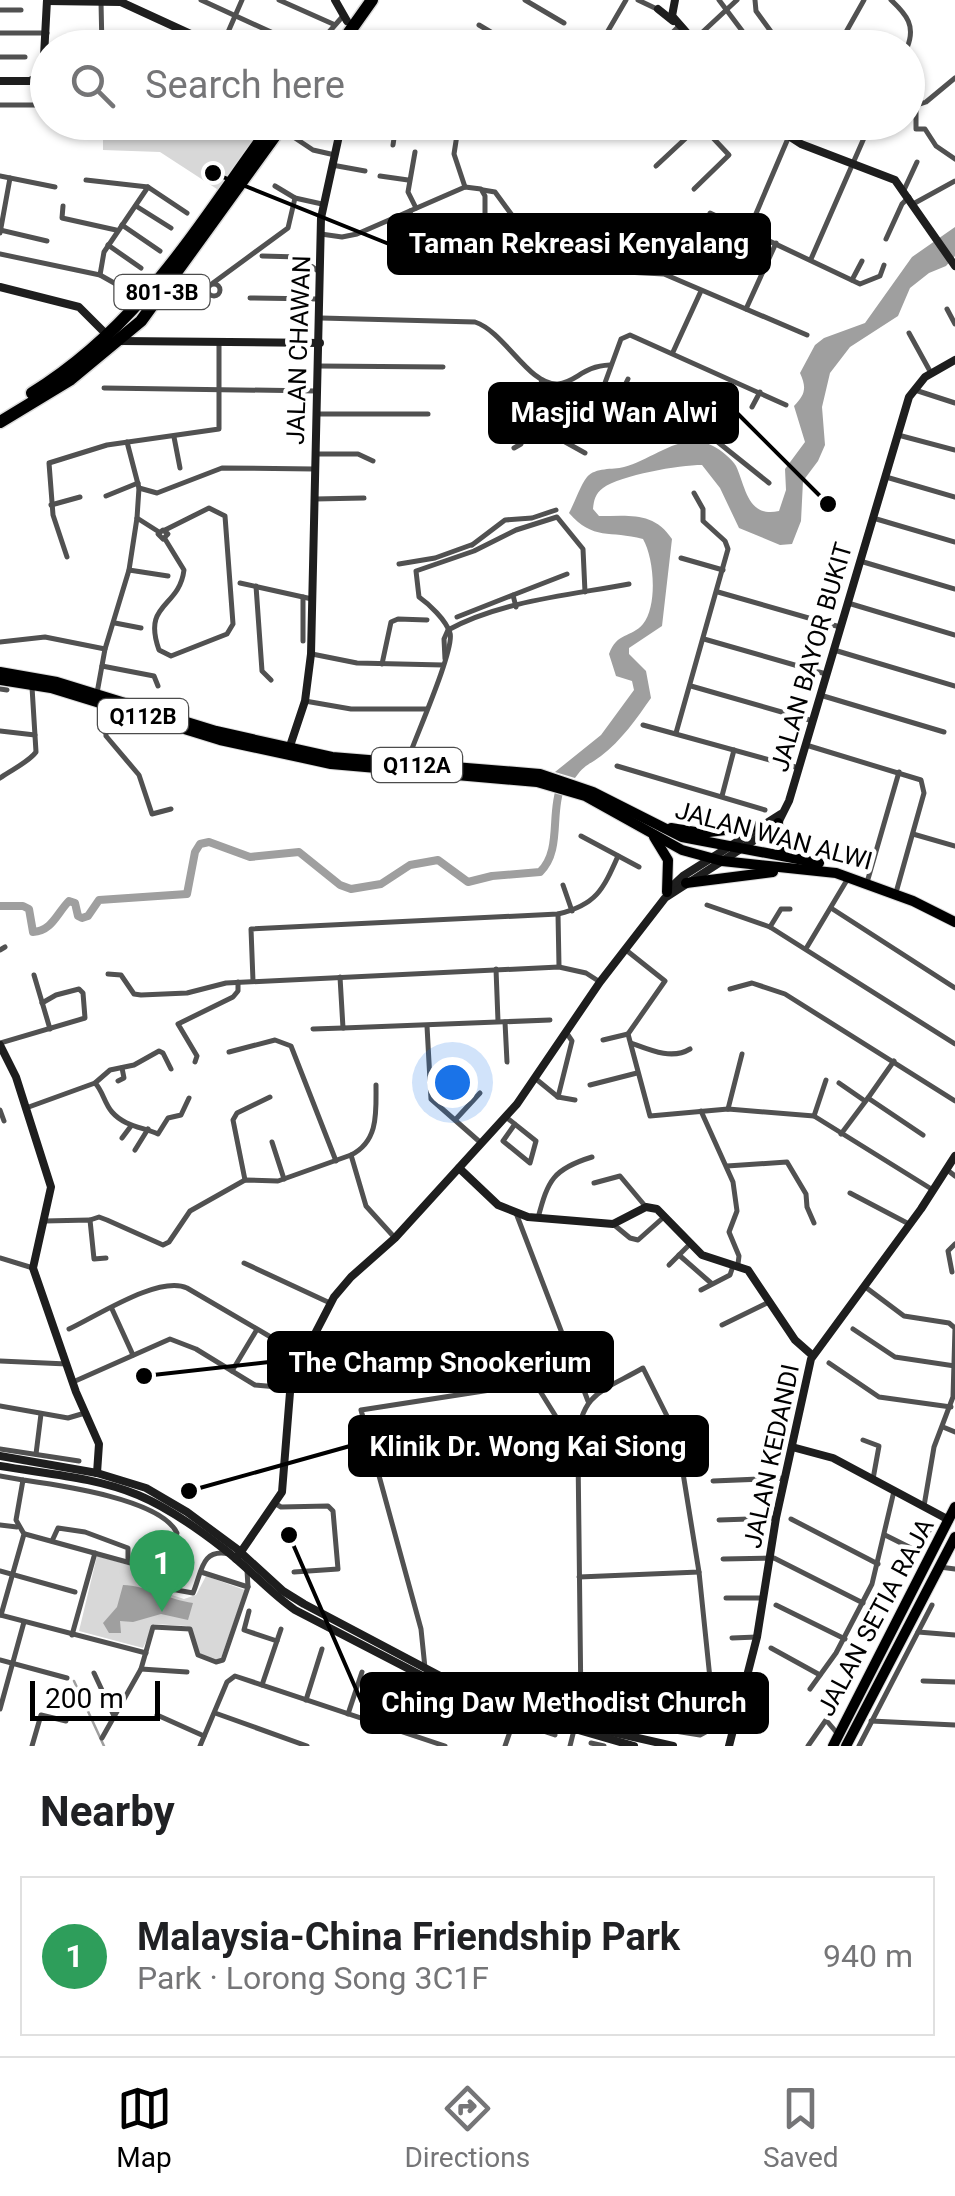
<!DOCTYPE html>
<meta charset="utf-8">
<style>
body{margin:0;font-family:Roboto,sans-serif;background:#f6f6f6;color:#202124}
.scale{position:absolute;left:30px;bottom:25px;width:130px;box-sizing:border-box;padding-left:10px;border:5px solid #000;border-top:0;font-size:28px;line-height:35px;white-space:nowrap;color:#000;-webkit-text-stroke:8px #fff;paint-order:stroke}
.you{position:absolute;left:452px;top:1082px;width:35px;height:35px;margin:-25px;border:8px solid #fff;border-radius:50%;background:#1a73e8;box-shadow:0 0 0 15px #1a73e833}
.badge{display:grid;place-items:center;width:65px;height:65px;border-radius:50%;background:#000;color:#fff;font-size:32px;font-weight:700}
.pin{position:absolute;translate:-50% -82px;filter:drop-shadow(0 2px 5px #0008)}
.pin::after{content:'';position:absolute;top:52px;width:35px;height:30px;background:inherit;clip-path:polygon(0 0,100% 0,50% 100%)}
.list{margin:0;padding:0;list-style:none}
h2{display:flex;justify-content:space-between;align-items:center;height:130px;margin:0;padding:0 40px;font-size:42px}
h2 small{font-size:32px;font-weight:400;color:#757577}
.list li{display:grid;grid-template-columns:65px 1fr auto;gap:30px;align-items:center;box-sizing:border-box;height:160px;margin:0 20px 20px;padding:0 20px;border:2px solid #e0e0e0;border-radius:0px}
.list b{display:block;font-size:38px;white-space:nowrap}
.list p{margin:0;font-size:32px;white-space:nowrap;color:#757577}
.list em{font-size:32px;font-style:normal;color:#757577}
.icon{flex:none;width:55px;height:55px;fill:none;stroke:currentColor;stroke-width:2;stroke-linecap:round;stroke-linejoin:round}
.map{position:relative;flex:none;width:955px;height:1746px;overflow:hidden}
.search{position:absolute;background:#fff;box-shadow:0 2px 8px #0004;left:30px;right:30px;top:30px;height:110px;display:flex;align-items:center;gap:25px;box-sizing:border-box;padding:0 35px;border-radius:55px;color:#757577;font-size:38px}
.sheet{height:310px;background:#fff}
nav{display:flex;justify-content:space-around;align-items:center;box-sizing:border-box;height:140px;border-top:2px solid #e0e0e0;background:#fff;font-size:28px;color:#757577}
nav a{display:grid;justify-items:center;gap:5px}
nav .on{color:#000}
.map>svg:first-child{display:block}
</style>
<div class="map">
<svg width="955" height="1746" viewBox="0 0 955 1746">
<rect width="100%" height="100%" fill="#fff"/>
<!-- green -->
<g fill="#d8d8d8">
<path d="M103,123H205L252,141L220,191L160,152L103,150Z"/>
<path d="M97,1556L160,1574L169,1594L184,1599L196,1595L206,1576L245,1590L220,1661L201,1656L187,1626L154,1624L143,1648L79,1631Z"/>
</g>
<!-- water -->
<g fill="#9f9f9f">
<path d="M955,227V256L946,266L929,273L910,288L898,316L850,347L830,373L822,407L825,445L818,461L803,481L801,521L792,544L780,545L739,528L720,488L702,465C679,465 621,475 603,488C595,494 594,500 593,509L599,516C628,516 654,511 672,539L662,626L629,648V654L646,671L651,698C637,718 621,741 601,756C589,765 585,764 575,778L555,772L601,735L634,690L632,681L616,676L609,654C617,632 631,638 643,624C658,605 654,558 643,539C610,530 593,541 569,513C575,502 580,486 587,477C596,467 612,470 624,467C653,460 682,430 713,446C721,450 732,459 736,466C746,487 747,518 779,511L786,490L785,469L805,442L794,406C805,395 807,388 800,373L815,345L824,338L865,323L912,257Z"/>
<path d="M123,1585C146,1585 169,1600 193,1603L188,1620L161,1614L133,1622L120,1621L121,1633H109L103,1623L117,1607Z"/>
</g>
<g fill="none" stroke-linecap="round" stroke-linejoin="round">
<!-- stream -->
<path stroke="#9f9f9f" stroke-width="2.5" d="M74,1681L104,1746"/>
<!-- river -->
<path stroke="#9f9f9f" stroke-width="8" d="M0,906H23L29,909L33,932C52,931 57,913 69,901L75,903L78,916L82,918L88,916L99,900L187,894L195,852L200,844L209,842L250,857L299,852L340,885L351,889L381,884L410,865L438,860L468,882L492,876L540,872C562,851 550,813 561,786"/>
<!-- primary casing -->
<g stroke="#dbdbdb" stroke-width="12">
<g id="primary">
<path d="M0,672L57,682L216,731L332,757L540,774L593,792L682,837L819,863"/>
<path d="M0,680L51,688L220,740L331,764L537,782L585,796L682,850L722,861L836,873L913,901L955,922"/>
<path d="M778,823L779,845L791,856"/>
<path d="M671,828L701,833L766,825"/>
<path d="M654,837L668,860L667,892"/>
<path d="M686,883L773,872"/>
<path d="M833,1746L955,1507"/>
<path d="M846,1746L955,1537"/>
</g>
</g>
<!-- highway casing -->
<g stroke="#dbdbdb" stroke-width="15">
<g id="highway">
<path d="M338,48L372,0"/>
<path d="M32,393C142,325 199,224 274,122"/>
<path d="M0,422L71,379L141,321L285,122"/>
</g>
</g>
<!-- street -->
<g stroke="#515151" stroke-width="5">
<path d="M201,0L306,48"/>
<path d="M279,0L333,24"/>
<path d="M525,0L564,23"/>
<path d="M638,0L659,10"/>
<path d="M719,0L755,48"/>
<path d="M755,0L756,11L780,44"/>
<path d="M891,0C907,15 916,26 907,48"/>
<path d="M101,2L102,48"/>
<path d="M0,10H21"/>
<path d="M479,25L518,48"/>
<path d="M0,33H47"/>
<path d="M225,39L242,0"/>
<path d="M694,40L737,0"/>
<path d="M192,48L197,37"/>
<path d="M315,48L343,16"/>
<path d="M598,48L626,0"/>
<path d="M657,48L680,25"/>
<path d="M837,48L864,0"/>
<path d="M0,57H25"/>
<path d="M0,105H48"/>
<path d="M916,106V129H925L936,146L955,159"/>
<path d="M908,108L926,102L955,78"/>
<path d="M217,122L259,138"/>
<path d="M381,122L456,133"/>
<path d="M459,122L454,154L465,187"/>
<path d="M628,129L635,122"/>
<path d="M289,134L313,150L335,155"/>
<path d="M393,145L396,125"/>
<path d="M415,152L408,192L416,208"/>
<path d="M332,165L365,171"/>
<path d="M656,166L700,125"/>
<path d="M0,176L55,187"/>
<path d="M380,176L408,180"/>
<path d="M86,180L148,187L187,213"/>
<path d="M275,186L295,198L322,204"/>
<path d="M694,189L729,155L698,122"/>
<path d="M483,190L495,192L517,222"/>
<path d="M904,190L917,162"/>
<path d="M913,204L955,181"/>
<path d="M63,206L62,218L116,230"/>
<path d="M136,206L171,228"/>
<path d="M410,211L418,255"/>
<path d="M710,213L860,284L880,276L884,265"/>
<path d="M122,225L160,251"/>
<path d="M0,230L47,241"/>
<path d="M749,230L795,122"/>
<path d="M0,233L10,178"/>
<path d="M321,234L342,237L357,234L465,187L481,189L485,196V229L458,243"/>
<path d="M416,234L445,230"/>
<path d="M886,239L902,204L909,197"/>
<path d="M108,245L141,268"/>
<path d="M0,254L100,275L139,297"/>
<path d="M262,256L299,257L318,271"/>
<path d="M811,259L871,122"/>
<path d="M606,271L664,274L807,335"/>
<path d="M100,275L104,252L148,187"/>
<path d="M852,280L862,261"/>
<path d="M213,283L288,228L295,198"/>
<circle cx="214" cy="290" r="6"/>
<path d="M250,298L318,299"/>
<path d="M746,309L776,243"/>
<path d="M947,309L955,324"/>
<path d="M321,318L475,322C505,332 529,386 558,384C577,382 582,366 610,365"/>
<path d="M909,333L931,373"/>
<path d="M673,352L701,291"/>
<path d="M318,366L443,367"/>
<path d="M104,388L317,391"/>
<path d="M915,390L955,403"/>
<path d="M616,403L628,379"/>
<path d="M752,407L760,392"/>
<path d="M316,414H428"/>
<path d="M529,417L558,438L585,453"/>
<path d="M898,435L955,450"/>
<path d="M174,437L180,468"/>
<path d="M514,448L521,444L542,380"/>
<path d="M315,454H358L373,461"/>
<path d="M886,477L955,497"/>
<path d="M769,483L709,435L698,432L687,435L612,401L602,391L621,339L630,335L786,405"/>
<path d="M139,488L157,493L222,468L314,469"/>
<path d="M106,496L138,483"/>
<path d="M315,499L364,498"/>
<path d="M51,505L80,497"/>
<path d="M137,518L159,532"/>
<path d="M873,518L955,542"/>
<path d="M163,530L168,534L163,539L158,534Z"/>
<path d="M165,530L209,508L225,516L233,624L227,634L171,656L159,650C142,602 179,609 184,570L165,539"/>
<path d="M472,545L505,520L532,518L556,510"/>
<path d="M67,557L53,515L49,463L107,445L219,429V342"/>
<path d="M681,558L723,570"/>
<path d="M860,561L955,589"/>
<path d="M399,564L435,558L471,545"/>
<path d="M129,570L168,576"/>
<path d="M240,583L312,599"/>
<path d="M256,586L262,671L271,680"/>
<path d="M718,592L840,627"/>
<path d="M513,595L567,574"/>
<path d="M848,603L955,635"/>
<path d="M457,617L513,595L516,607"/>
<path d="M115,623L141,628"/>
<path d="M704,639L826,674"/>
<path d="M303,641V597"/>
<path d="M0,642L45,637L105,649"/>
<path d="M834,650L955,686"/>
<path d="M312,654L357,663L443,665"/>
<path d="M445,659L444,639L448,630C501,601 570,595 629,584"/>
<path d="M382,664L391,622L398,619L427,620"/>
<path d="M102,666L154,676L158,686"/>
<path d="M691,686L813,721"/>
<path d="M0,689L7,690"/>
<path d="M97,693L105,649L129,570L137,518L139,488L127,442"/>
<path d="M820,695L944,732"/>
<path d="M305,701L351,709H426"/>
<path d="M104,707L106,736L139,775L152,814L171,809"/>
<path d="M643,725L799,768"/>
<path d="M0,731L35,735"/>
<path d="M676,733L728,549L725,541L703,521V509L694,493"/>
<path d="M806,745L921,780L924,793L897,889"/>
<path d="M410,754C417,734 455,648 450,633C446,620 429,604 419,597L416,571L474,551L516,530L557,517L583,549L585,592"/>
<path d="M617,766L765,810"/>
<path d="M0,778C11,770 29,762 36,752L32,687"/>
<path d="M722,796L734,750"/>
<path d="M913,834L955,846"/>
<path d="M581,836L639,867"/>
<path d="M868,879L899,772"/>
<path d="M563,885L572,911"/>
<path d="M707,905L770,927L955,1044"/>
<path d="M831,908L955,988"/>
<path d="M558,914L559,966"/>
<path d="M770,927L781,909H790"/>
<path d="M807,947L847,880"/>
<path d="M0,950L5,947"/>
<path d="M626,950L665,981L628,1034L650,1116L728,1109L814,1116L933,1190"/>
<path d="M496,969L498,1021"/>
<path d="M108,974L121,975L134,994L141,995L187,993L226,983L559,967L586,973L600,982"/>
<path d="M34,975L50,1029"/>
<path d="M340,977L343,1028L550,1020"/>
<path d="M253,981L251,929L558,914C596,905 603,890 618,856"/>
<path d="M730,989L752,983L785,994L955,1101"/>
<path d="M505,1022L507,1062"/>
<path d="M427,1026L431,1099L481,1143"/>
<path d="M313,1029L343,1028"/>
<path d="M603,1040L628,1034"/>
<path d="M0,1043L85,1018L83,993L79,989L56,995L42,1003"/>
<path d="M631,1043C650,1050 672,1060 690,1049"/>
<path d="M229,1052L275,1040L291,1046L336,1161"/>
<path d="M894,1061L868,1098L923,1135"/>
<path d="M195,1062L197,1056L178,1024L233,997L238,991V982"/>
<path d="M536,1079L558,1097L575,1100"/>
<path d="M118,1081L124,1078L122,1068"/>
<path d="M95,1083L110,1070L134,1065L159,1051L163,1053L171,1069"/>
<path d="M839,1083L865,1101"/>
<path d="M590,1085L637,1073"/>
<path d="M558,1097L572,1041L566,1032"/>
<path d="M26,1108L95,1083C103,1091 104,1103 112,1112C124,1126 142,1127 158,1134L168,1118L181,1115L189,1098"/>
<path d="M728,1109L742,1054"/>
<path d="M0,1110L4,1121"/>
<path d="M701,1111L733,1182L737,1211L729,1232L739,1256L738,1264"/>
<path d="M814,1116L826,1080"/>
<path d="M506,1117L536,1141L530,1163L503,1141L515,1124"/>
<path d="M456,1119L480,1093"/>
<path d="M841,1134L868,1098"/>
<path d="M122,1138L131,1126"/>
<path d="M272,1142L284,1179"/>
<path d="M135,1150L148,1129"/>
<path d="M351,1155C379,1141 376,1112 376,1085"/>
<path d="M727,1166L787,1162L806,1194L807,1207L814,1223"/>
<path d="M946,1169L955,1176"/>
<path d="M245,1180L233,1120L237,1113L270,1097"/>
<path d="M594,1183L620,1176L646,1207"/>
<path d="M850,1193L909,1224"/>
<path d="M516,1213L588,1401"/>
<path d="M538,1218C548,1180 553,1169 592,1157"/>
<path d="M90,1220L99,1217L107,1220L163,1245L169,1242L190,1211L245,1180L278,1181L351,1155L366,1206L395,1238"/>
<path d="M44,1221L90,1220L94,1259L106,1258"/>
<path d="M613,1224L630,1238L638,1240L665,1216"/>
<path d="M679,1255L711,1283"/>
<path d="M0,1258L33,1268"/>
<path d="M244,1263L330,1303"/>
<path d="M669,1265L689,1245"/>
<path d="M952,1272L948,1251L955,1244"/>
<path d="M864,1286L904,1316L949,1323L955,1328L953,1397L934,1447L924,1506"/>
<path d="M701,1290L730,1275L733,1266"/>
<path d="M112,1309L133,1355"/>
<path d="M722,1325L769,1302"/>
<path d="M69,1329C97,1316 159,1275 187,1288L269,1336"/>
<path d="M853,1329L895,1357L955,1366"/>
<path d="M0,1361L67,1364"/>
<path d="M829,1363L879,1397L951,1407"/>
<path d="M232,1371L256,1331"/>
<path d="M73,1382L170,1339L196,1349L255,1385L289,1388"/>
<path d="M0,1406L68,1418L85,1413"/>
<path d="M943,1427L955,1432"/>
<path d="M863,1440L879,1446L873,1479"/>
<path d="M577,1442C581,1392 603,1391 643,1368L677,1436L699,1572L579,1577"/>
<path d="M0,1449L79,1461"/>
<path d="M36,1454L41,1414"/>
<path d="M0,1476L23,1480"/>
<path d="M713,1481L785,1478"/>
<path d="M276,1504L281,1507L328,1506L333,1511L338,1569L294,1572"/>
<path d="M791,1519L878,1564"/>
<path d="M719,1520L776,1518"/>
<path d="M0,1525L17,1527"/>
<path d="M25,1534L167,1573"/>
<path d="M885,1535L917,1551L929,1531"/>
<path d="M52,1541L58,1528L85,1532L128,1548V1561"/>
<path d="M723,1559L774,1558L863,1603"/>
<path d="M940,1567L955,1569"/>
<path d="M0,1571L75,1592"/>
<path d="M201,1572L248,1587"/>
<path d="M726,1598H763"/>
<path d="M776,1605L845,1639"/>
<path d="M249,1611L244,1630L277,1641"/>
<path d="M0,1615L146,1653"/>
<path d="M1,1615L24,1534L16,1520L23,1480C58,1485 161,1499 177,1533L165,1581L171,1589L193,1593C202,1572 201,1548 229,1554"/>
<path d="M918,1632L955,1635"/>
<path d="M72,1635L95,1553"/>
<path d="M732,1638L757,1637"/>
<path d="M771,1648L820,1675"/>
<path d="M0,1660L67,1678"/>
<path d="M425,1668L421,1629L361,1410L535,1383L578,1452L581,1707L650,1727L700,1735L715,1727L699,1572"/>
<path d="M141,1669L187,1672"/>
<path d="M94,1673L114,1716"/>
<path d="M923,1681L955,1682"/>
<path d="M262,1685L281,1629"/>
<path d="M810,1689L836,1653L872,1584L894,1491"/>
<path d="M521,1691L581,1707"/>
<path d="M442,1697L555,1735"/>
<path d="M306,1700L322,1649"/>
<path d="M0,1709L24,1622"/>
<path d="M215,1713L307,1746"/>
<path d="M348,1714L362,1672"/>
<path d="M157,1715L204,1736"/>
<path d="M871,1721L955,1725"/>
<path d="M392,1730L404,1691"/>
<path d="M102,1738L141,1669L153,1627L190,1629L198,1655L216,1662L223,1660L248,1587L247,1570"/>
<path d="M591,1743L604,1746"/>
<path d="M32,1746L41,1715L66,1721"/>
<path d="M200,1746L227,1682L235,1676L445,1746"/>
<path d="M505,1746L513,1723"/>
<path d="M570,1746L574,1730"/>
<path d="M808,1746L826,1720L837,1733"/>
<path d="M859,1746L932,1605"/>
</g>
<!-- secondary -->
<g stroke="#1e1e1e" stroke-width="8">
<path d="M335,0L347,21"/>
<path d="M675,0L672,16L700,48"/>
<path d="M47,1L121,2L221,48"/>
<path d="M658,9L673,21"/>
<path d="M350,30L352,48"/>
<path d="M0,81H30L43,75L47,0"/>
<path d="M767,122L801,144L895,180L955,266"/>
<path d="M0,287L79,307L108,336"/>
<path d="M121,341L320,343"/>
<path d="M288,752L305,701L311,654L321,218L342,122"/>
<path d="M668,890L683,876L781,814"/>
<path d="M0,1045L16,1077L51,1187L33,1268L76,1392L99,1444L97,1473"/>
<path d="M459,1168L498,1205L528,1217L613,1224L646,1207L657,1209L702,1255L748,1270L795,1340L812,1355"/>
<path d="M792,1447L833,1458L949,1520"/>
<path d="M0,1456L97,1473L146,1488L187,1512L237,1549L283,1591L304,1604L461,1687L607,1731L673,1746"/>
<path d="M0,1466C46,1474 95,1477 138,1495C169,1508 197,1528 224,1549C249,1568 269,1592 295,1610L461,1696L634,1746"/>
<path d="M236,1559L282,1492L291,1380L334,1297L351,1277L395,1238L517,1104L600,982L665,898L770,830L778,823L789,801L909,397L925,377L955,360"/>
<path d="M729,1746L757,1637L776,1518L811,1359L921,1209L955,1156"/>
</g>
<!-- primary -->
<use href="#primary" stroke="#000" stroke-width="10"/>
<!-- highway -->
<use href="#highway" stroke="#000" stroke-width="12"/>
</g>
<g text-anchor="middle" stroke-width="9" stroke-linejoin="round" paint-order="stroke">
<!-- shield labels -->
<g fill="#fff" stroke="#4c4c4c" stroke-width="2.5">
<rect x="114.5" y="275" width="95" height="34" rx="8"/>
<rect x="98" y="699" width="90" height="34" rx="8"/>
<rect x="372" y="748" width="90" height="34" rx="8"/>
</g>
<g font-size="22" font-weight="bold" fill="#000">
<text x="162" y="300">801-3B</text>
<text x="143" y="724">Q112B</text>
<text x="417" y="773">Q112A</text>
</g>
<!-- street labels -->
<g font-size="25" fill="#000" stroke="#fff">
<text transform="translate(298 350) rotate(-88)" y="9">JALAN CHAWAN</text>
<text transform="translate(811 657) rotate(-74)" y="9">JALAN BAYOR BUKIT</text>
<text transform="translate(774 835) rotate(15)" y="9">JALAN WAN ALWI</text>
<text transform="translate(771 1456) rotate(-78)" y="9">JALAN KEDANDI</text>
<text transform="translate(875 1617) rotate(-62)" y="9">JALAN SETIA RAJA</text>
</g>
</g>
<!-- callouts -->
<path fill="none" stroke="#000" stroke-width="4" d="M213 173L389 244M828 504L737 413M144 1376L269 1362M189 1491L350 1446M289 1535L362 1703"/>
<g fill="#000" stroke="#fff" stroke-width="4">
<circle cx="213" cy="173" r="10"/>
<circle cx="828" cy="504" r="10"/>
<circle cx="144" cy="1376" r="10"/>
<circle cx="189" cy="1491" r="10"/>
<circle cx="289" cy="1535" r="10"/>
</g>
<g fill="#000" stroke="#000" stroke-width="4">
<rect x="389" y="215" width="380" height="58" rx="10"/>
<rect x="490" y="384" width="247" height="58" rx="10"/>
<rect x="269" y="1333" width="343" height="58" rx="10"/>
<rect x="350" y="1417" width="357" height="58" rx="10"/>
<rect x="362" y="1674" width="405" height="58" rx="10"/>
</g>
<g font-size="28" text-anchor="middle" font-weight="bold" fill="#fff">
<text x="579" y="253">Taman Rekreasi Kenyalang</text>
<text x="614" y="422">Masjid Wan Alwi</text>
<text x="440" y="1372">The Champ Snookerium</text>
<text x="528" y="1456">Klinik Dr. Wong Kai Siong</text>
<text x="564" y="1712">Ching Daw Methodist Church</text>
</g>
</svg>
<div class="scale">200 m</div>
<div class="you"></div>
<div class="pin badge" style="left:162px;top:1612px;background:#2e9e5b">1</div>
<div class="search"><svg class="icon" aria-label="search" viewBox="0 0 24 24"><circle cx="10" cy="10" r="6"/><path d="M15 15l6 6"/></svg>Search here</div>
</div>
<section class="sheet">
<h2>Nearby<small></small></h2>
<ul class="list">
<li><span class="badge" style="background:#2e9e5b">1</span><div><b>Malaysia-China Friendship Park</b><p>Park · Lorong Song 3C1F</p></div><em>940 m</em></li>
</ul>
</section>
<nav>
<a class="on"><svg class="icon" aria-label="map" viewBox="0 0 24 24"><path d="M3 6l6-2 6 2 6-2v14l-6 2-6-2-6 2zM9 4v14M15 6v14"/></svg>Map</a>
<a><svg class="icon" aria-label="directions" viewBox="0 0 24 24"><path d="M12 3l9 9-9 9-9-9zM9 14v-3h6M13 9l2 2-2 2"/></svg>Directions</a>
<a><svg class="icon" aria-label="saved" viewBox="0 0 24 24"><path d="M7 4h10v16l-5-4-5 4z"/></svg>Saved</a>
</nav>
